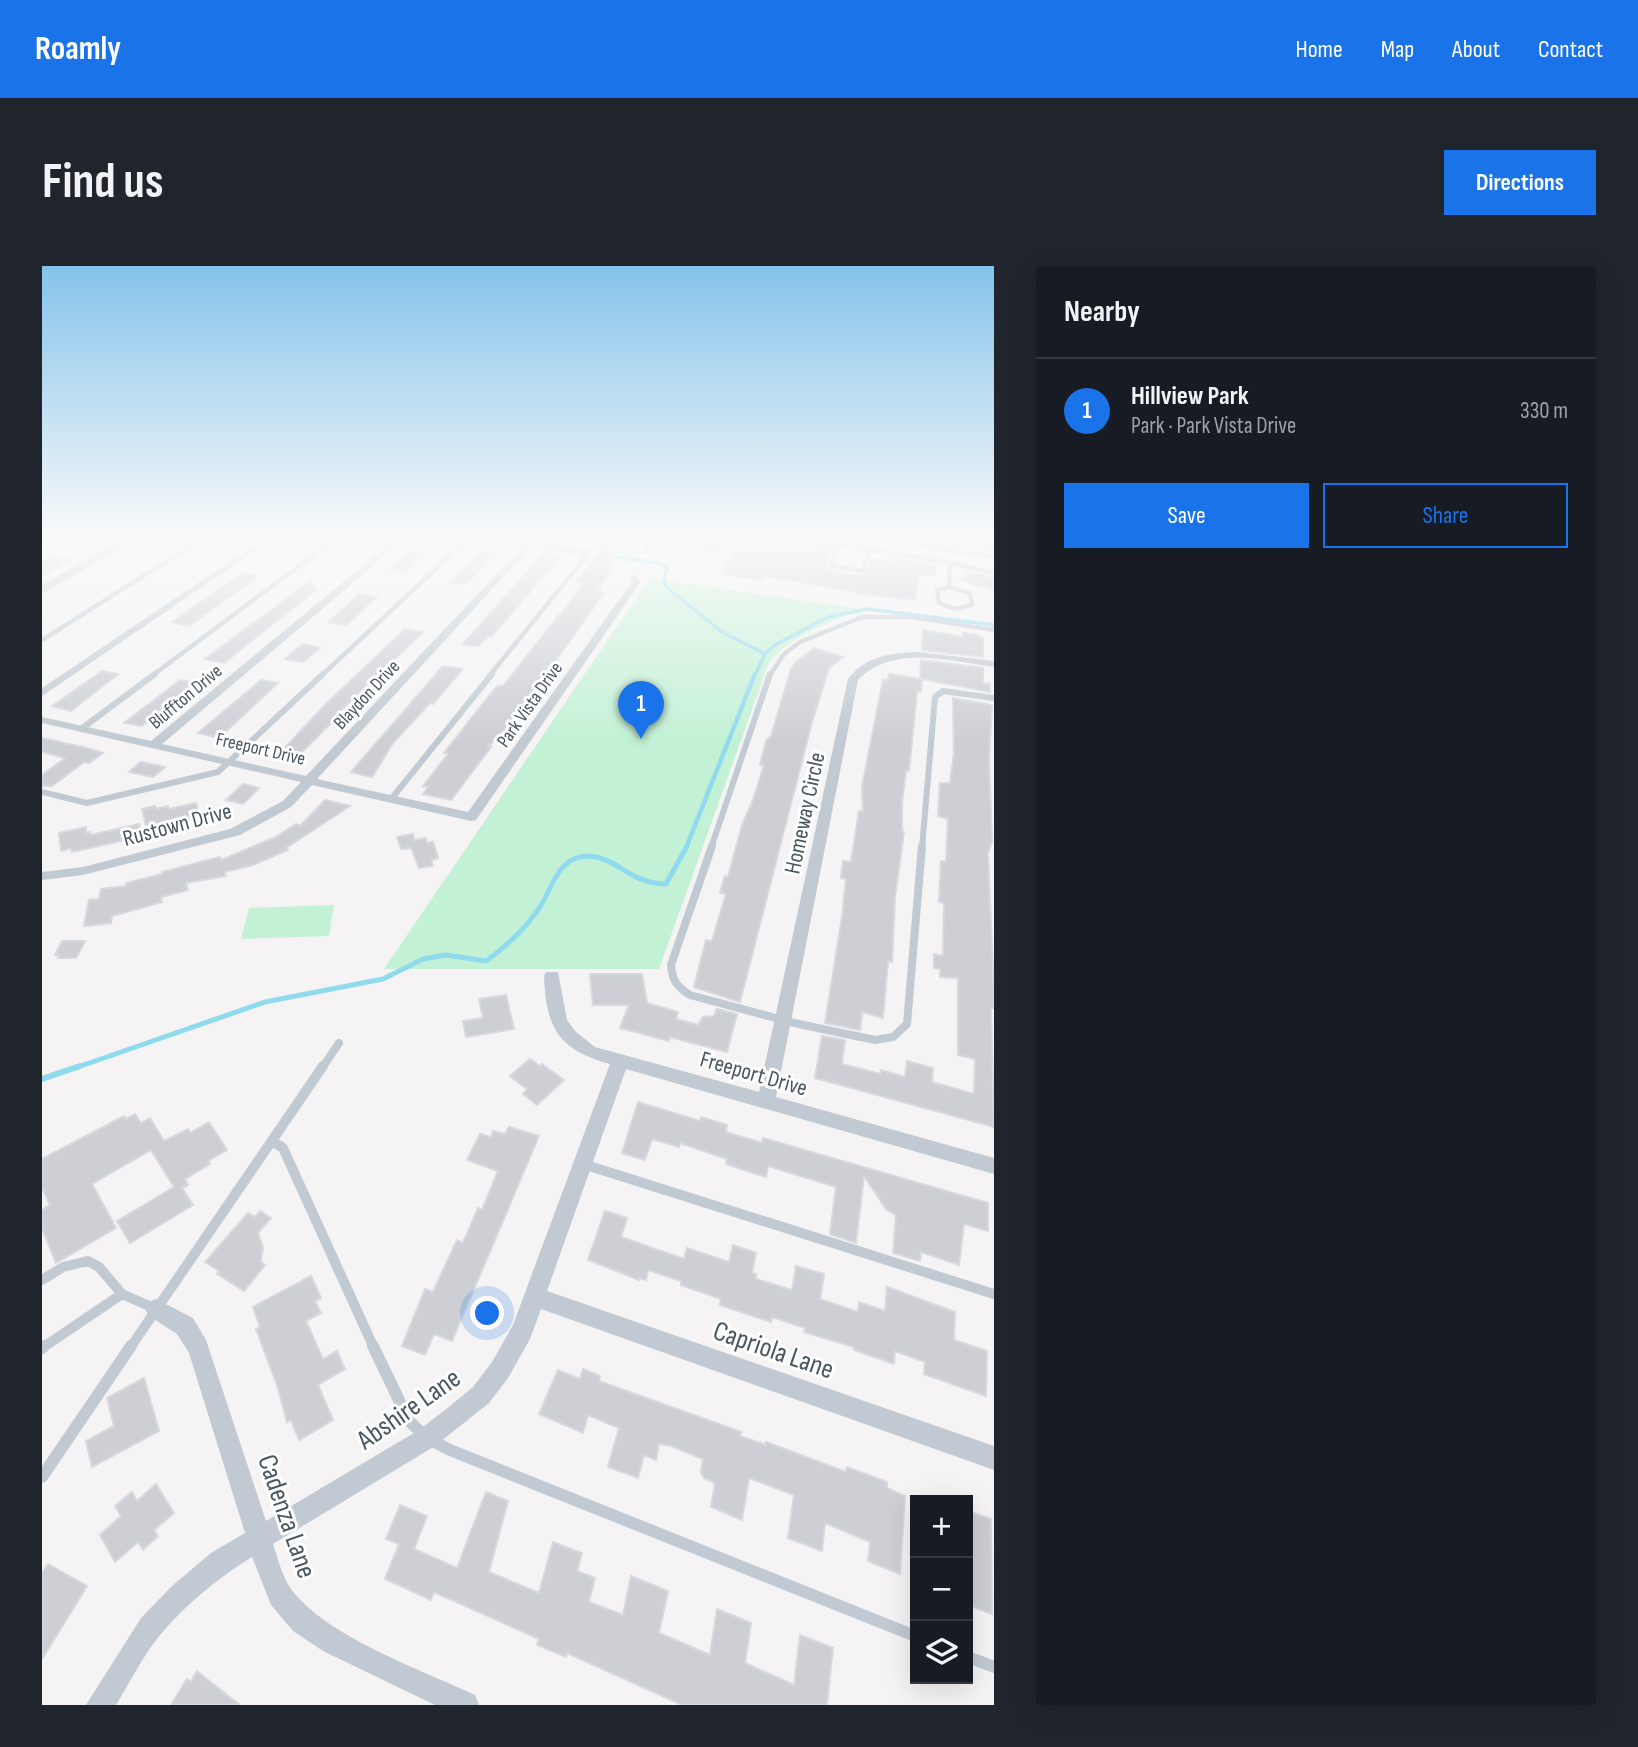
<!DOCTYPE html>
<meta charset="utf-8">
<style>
body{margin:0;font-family:"Sofia Sans Condensed",sans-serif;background:#20242c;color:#f1f3f6}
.controls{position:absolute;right:21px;bottom:21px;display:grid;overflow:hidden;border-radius:0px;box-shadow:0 7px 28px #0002}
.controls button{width:63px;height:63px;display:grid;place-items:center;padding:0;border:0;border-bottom:2px solid #363941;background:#171b24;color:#f1f3f6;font:35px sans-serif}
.you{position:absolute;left:446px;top:1048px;width:24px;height:24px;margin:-18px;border:5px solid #fff;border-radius:50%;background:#1a73e8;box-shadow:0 0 0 10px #1a73e833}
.badge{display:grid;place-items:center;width:46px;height:46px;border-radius:50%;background:#1a73e8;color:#fff;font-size:23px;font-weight:700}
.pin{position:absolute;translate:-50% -58px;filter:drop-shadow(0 2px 4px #0008)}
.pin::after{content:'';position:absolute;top:37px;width:24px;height:21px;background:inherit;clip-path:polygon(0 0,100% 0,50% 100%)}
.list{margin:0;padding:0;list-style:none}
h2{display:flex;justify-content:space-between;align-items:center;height:91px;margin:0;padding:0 28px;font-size:30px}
h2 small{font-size:23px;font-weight:400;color:#9ea1a6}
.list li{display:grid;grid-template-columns:46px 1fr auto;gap:21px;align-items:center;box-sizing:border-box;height:105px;padding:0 28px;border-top:2px solid #363941}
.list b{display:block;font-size:26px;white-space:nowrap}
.list p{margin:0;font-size:23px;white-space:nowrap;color:#9ea1a6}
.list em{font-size:23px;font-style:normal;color:#9ea1a6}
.actions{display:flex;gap:14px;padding:21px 28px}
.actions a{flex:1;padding:16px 0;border:2px solid #1a73e8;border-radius:0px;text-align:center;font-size:24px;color:#1a73e8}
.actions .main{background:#1a73e8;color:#fff}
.icon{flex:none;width:38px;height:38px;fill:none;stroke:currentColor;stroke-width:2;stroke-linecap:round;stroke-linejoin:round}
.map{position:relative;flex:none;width:952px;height:1439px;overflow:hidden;border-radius:0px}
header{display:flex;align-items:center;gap:42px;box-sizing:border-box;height:98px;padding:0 35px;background:#1a73e8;color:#fff}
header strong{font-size:33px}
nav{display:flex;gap:38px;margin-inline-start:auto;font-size:24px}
.intro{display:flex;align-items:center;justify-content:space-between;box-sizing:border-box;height:168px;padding:0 42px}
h1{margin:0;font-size:49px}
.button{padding:18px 32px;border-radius:0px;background:#1a73e8;color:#fff;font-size:24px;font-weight:700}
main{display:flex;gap:42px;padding:0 42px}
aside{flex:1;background:#171b24;border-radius:0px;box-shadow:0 7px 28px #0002}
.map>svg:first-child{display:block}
</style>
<header>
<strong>Roamly</strong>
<nav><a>Home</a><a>Map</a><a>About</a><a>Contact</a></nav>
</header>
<div class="intro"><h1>Find us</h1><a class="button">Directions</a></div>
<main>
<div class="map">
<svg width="952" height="1439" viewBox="0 0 952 1439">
<rect width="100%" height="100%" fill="#f5f3f3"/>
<!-- green -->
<g fill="#c3f1d5">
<path d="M608,312L818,343C785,358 748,369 726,399L617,703H342Z"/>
<path d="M292,639L287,670L199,673L207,642Z"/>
</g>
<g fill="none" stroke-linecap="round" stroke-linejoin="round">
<!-- stream-far3 -->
<g stroke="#90daee" stroke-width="3.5">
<path d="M567,290L617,297L626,302L622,311L624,321L680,366L723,388"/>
<path d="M713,409L723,388L733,379L786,351L826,343L952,359"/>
</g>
<!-- stream-far2 -->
<path stroke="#90daee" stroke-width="4.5" d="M644,582L713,408"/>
<!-- stream-far1 -->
<path stroke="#90daee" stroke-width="5" d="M33,802L223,736L341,713L381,693L404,689L444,695C466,679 487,660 501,636C508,624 512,609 523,599C530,592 539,590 548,590C577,593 589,618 624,618L645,580"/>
<!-- stream -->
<path stroke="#90daee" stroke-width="6" d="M0,813L38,800"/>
</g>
<!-- building -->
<g fill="#cdcfd5" stroke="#d7d9de" stroke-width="2">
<path d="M382,273L399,275L364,306L347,303Z"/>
<path d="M568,273H585L564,303L569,304L555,326L562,327L469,457L446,481H449L409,534L381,528L386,521L381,520L406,488L402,487L454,421L462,419L517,349H519L541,317L535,316Z"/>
<path d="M654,273H713L727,278L788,284L784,298L786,303L817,310L826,307L829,293L852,296V292L894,299L893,310L877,308L873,334L828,329L749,314L720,310L719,314L679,308L691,287L654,282Z"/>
<path d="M864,273H952V285Z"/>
<path d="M446,279L462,282L424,318L409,316Z"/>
<path d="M503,286L519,290L450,370H446L436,380L421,378Z"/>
<path d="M6,291L28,294L0,309V294Z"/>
<path d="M928,306L952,312V324L918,314Z"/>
<path d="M200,307L217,310L147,360L130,356Z"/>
<path d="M268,315L274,324L182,397L163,393Z"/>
<path d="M318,328L335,331L304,359L286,356Z"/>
<path d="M363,363L381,366L291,452H294L256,490L239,486L283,439Z"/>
<path d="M881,364L921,371V367L936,369L941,372V391L880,384Z"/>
<path d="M260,378L278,382L261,396L243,393Z"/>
<path d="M772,382L801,391L787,402L770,456L698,736L652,721L664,674L670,675L684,628L678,627L683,610L686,611L700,559L711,534L722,499H718L724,475L729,470L749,403L754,396Z"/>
<path d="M879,394L941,402V417L948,418V426L880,413L879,426L875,425L867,505L864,504L860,537V565L862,566L853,631L850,696L846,695L841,752L820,746L818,764L783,757L800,651L804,613L799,612L801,595L809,596L817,545L821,546L820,521L841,414L846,415L847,408L878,413Z"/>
<path d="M401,400L421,403L391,438L388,437L351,477L330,511L309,506Z"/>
<path d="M60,405L76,408L29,445L10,440Z"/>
<path d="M138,414L156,417L100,460L82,457Z"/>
<path d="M219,414L236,417L177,472L156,467Z"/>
<path d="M911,432L950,439L947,493L950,575L946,587L952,728V742H949L952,861L773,812L780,770L803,774L800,798L838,808L839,804L863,811L865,795L891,802L890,816L932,828L933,793L916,789V712L898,711V703L892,702V688L901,690L902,637L897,636L899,595L904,596L906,553L896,550L898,517H908L912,487Z"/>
<path d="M0,472L49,483L61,487L47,497L42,496L10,520H0V509L23,492L0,486Z"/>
<path d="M99,496L123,501L111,511L87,506Z"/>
<path d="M201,518L217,522L201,538L184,534Z"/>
<path d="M283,534L308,540L244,582L246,584L211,599L182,606L184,610L144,617L146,624L119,631L120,636L70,650L69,657L42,660L47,634L57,633L59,623L84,620V617L120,608V606L178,591L179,594L234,571L254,558L258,560Z"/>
<path d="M154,537L158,554L106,568L100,543L113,540L114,543L126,540L127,543Z"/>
<path d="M97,558L100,570L30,586L29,582L19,585L17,567L44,561V567L48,566L49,569Z"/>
<path d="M371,568L372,574L384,572L385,577L391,576L396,592L389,594L391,600L377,602L369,582L359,583L355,571Z"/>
<path d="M20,675H43L34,692H16L17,689H13Z"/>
<path d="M548,708H600L605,737L636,746L634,753L656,759L661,751L672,750L675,743L695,748L685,786L628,771L627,775L578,762L587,739H551Z"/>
<path d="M464,729L472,763L424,771L421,755L441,752L437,733Z"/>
<path d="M488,793L498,800L500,798L522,814L495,839L481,828L485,823L468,810Z"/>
<path d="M596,836L658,855L659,851L685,859L684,866L720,877L721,872L946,937V965L922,958L917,999L879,986L878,995L851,987L854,949L844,943L822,910L814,977L788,968L794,921L726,900L724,911L684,898L685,893L638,877L637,881L610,873L603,894L580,887Z"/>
<path d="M93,848L99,857L108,852L122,875L146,863L148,867L167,856L185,884L166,895L168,898L143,913L146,919L140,922L151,939L88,977L75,955L132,921L109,884L50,918L74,962L14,997L0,962V944L8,939L0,922V893L82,850L84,853Z"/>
<path d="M467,861L497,870L410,1075L392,1068L383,1089L360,1080L383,1023L391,1026L415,974L421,977L436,942L440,944L456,905L425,894L438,868L449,871L451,865L463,868Z"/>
<path d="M218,945L229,952L216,967L221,981L219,996L223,999L202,1025L175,1008L177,1005L163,996L206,947L213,951Z"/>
<path d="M563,945L585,952L579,971L642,993L645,982L687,996L691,979L714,987L710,1007L714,1008V1013L750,1024L754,1000L782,1008L778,1033L816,1046L817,1036L843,1045L845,1021L913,1046L912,1074L945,1085L944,1130L882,1108L883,1096L853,1085L852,1098L812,1084V1081L762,1066L763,1062L730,1051L729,1056L678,1039L679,1033L639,1019V1015L606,1004L604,1014L597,1012V1014L546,994Z"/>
<path d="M269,1010L279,1032L273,1035L279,1047L264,1055L281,1093L295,1085L303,1103L276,1119L291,1154L257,1174L249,1154L245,1156L235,1119L214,1063L218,1061L211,1041Z"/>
<path d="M541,1103L558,1110L557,1115L699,1166L698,1170L724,1179V1176L804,1206L805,1201L845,1216V1222L863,1230L858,1308L826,1295L828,1276L783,1257L780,1285L746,1272L752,1229L707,1212L700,1254L669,1241L673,1217L662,1212L659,1206L661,1193L629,1180L617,1178L614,1194L602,1189L596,1212L566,1201L577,1162L546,1149L541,1167L497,1148L516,1104L538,1113Z"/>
<path d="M102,1112L117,1165L50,1201L44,1175L72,1160L65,1132Z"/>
<path d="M114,1218L132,1247L112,1264L116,1270L101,1284L96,1276L73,1296L58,1269L79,1250L73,1240L90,1226L95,1235Z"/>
<path d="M444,1226L466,1235L447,1306L497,1327L511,1276L540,1287L535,1305L553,1312L547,1336L581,1349L589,1310L626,1325L617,1367L668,1389L675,1343L709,1357L703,1397L752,1419L758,1369L791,1382L785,1439H640L525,1387L524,1391L495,1379L497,1373L392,1326L389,1334L343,1313L357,1278L344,1273L358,1239L385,1250L372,1283L415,1302Z"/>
<path d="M926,1245L949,1253L950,1348L926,1339Z"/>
<path d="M6,1298L45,1320L0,1393V1307Z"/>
<path d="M155,1405L175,1421L198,1439H129L145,1413L149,1416Z"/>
</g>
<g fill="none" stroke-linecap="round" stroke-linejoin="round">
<!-- service-far4 -->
<g stroke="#c1cad2" stroke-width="4.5">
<path d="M727,273C802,280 879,288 952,307"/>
<path d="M824,273L952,290"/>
<path d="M794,281L789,299L818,305L822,304L826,286"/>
<path d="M0,283L18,273"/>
<path d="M602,286L610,273"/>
<path d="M907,321L928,327L930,339L914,343L897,337L895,324Z"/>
<path d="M907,321L908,297"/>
<path d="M0,374L160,273"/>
<path d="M111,409L293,273"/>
<path d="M280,409L426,273"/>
<path d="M448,409L558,273"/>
<path d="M728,409L742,388L758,376L820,351H870L952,364"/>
</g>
<!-- service-far3 -->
<g stroke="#c1cad2" stroke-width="6">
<path d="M39,463L113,408"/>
<path d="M0,526L45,537L176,506L281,408"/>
<path d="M350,532L450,408"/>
<path d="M669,582L728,408"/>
<path d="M880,582L893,431L901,425L952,432"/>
</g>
<!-- service-far2 -->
<g stroke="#c1cad2" stroke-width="8">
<path d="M670,580L629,699C630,714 635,721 648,729L752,757L833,774L851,771L865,758L880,580"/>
<path d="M280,802L297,777"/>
</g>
<!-- service-far1 -->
<g stroke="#c1cad2" stroke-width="10">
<path d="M230,875L241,882L332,1082"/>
<path d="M541,898L952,1028"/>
<path d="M0,1014L21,1001L46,995L57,1001L80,1028L114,1043"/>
<path d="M0,1082L80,1028"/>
<path d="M88,1082L281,800"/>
</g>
<!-- service -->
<g stroke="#c1cad2" stroke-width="12">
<path d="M331,1080L367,1155L385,1172L408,1184L873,1370"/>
<path d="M0,1082L2,1080"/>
<path d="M0,1211L89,1080"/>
<path d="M926,1391L952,1401"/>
</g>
<!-- minor -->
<g fill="#c1cad2" fill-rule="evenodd">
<path d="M221,273H231L0,430V422Z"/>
<path d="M353,273H363L120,478L264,510L481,280L450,273H496L493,276L550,285V289L547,290L489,281L275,513L426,546L589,317L588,309H594L598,317L434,554L429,555L270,519L249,541L198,569L41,609L0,614V606L41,601L188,563L241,535L259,516L0,457V451L109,475Z"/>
<path d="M876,386L952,395V401C909,395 850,378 816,414L734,831L952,892V908L584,803L505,1025L952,1180V1204L499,1043L488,1073L466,1112L447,1137L393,1180L231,1278C236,1293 240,1310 249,1323C285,1371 378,1403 433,1429L437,1439H393L281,1385L251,1365L229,1339L210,1291C176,1312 144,1338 118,1369C101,1390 88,1416 74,1439H44L99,1352L130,1320L169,1287L203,1267L147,1087L135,1068L107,1050L103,1043L107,1036L114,1033L151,1052L164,1074L224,1255L377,1164L408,1140L431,1121L450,1096L471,1059L568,798C517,784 504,763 502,710L504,706H516L525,754L534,766L553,781L717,826L806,413C824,390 848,387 876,386Z"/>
</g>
<!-- tertiary -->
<path fill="#c1cad2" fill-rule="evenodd" d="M80,273H94L0,328V319Z"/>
</g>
<!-- sky -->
<linearGradient id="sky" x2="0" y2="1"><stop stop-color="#85c3ea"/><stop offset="0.57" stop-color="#fafafa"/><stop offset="1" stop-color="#fafafa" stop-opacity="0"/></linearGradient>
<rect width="952" height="475" fill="url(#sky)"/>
<g text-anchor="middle" stroke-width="6" stroke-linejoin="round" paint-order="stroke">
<!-- far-street labels -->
<g font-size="19" fill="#4a5661" stroke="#fff">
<text transform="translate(324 428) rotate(-47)" y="7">Blaydon Drive</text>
<text transform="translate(143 430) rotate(-40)" y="7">Bluffton Drive</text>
<text transform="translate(487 438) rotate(-55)" y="7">Park Vista Drive</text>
<text transform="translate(219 482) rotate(13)" y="7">Freeport Drive</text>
</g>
<!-- street labels -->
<g font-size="23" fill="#4a5661" stroke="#fff">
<text transform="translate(762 547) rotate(-78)" y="8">Homeway Circle</text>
<text transform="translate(135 558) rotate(-15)" y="8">Rustown Drive</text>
<text transform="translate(712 807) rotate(16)" y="8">Freeport Drive</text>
</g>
<!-- near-street labels -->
<g font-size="28" fill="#4a5661" stroke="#fff">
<text transform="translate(732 1083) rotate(19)" y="10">Capriola Lane</text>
<text transform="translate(366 1142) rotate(-35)" y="10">Abshire Lane</text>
<text transform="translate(246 1250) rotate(71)" y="10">Cadenza Lane</text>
</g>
</g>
</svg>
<div class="controls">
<button>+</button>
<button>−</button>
<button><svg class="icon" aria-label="layers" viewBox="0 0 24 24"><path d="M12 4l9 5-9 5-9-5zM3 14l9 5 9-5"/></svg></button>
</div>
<div class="you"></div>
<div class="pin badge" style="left:599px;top:473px">1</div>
</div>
<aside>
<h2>Nearby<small></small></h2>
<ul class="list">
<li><span class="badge">1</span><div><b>Hillview Park</b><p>Park · Park Vista Drive</p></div><em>330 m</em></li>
</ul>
<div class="actions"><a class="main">Save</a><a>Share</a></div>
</aside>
</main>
